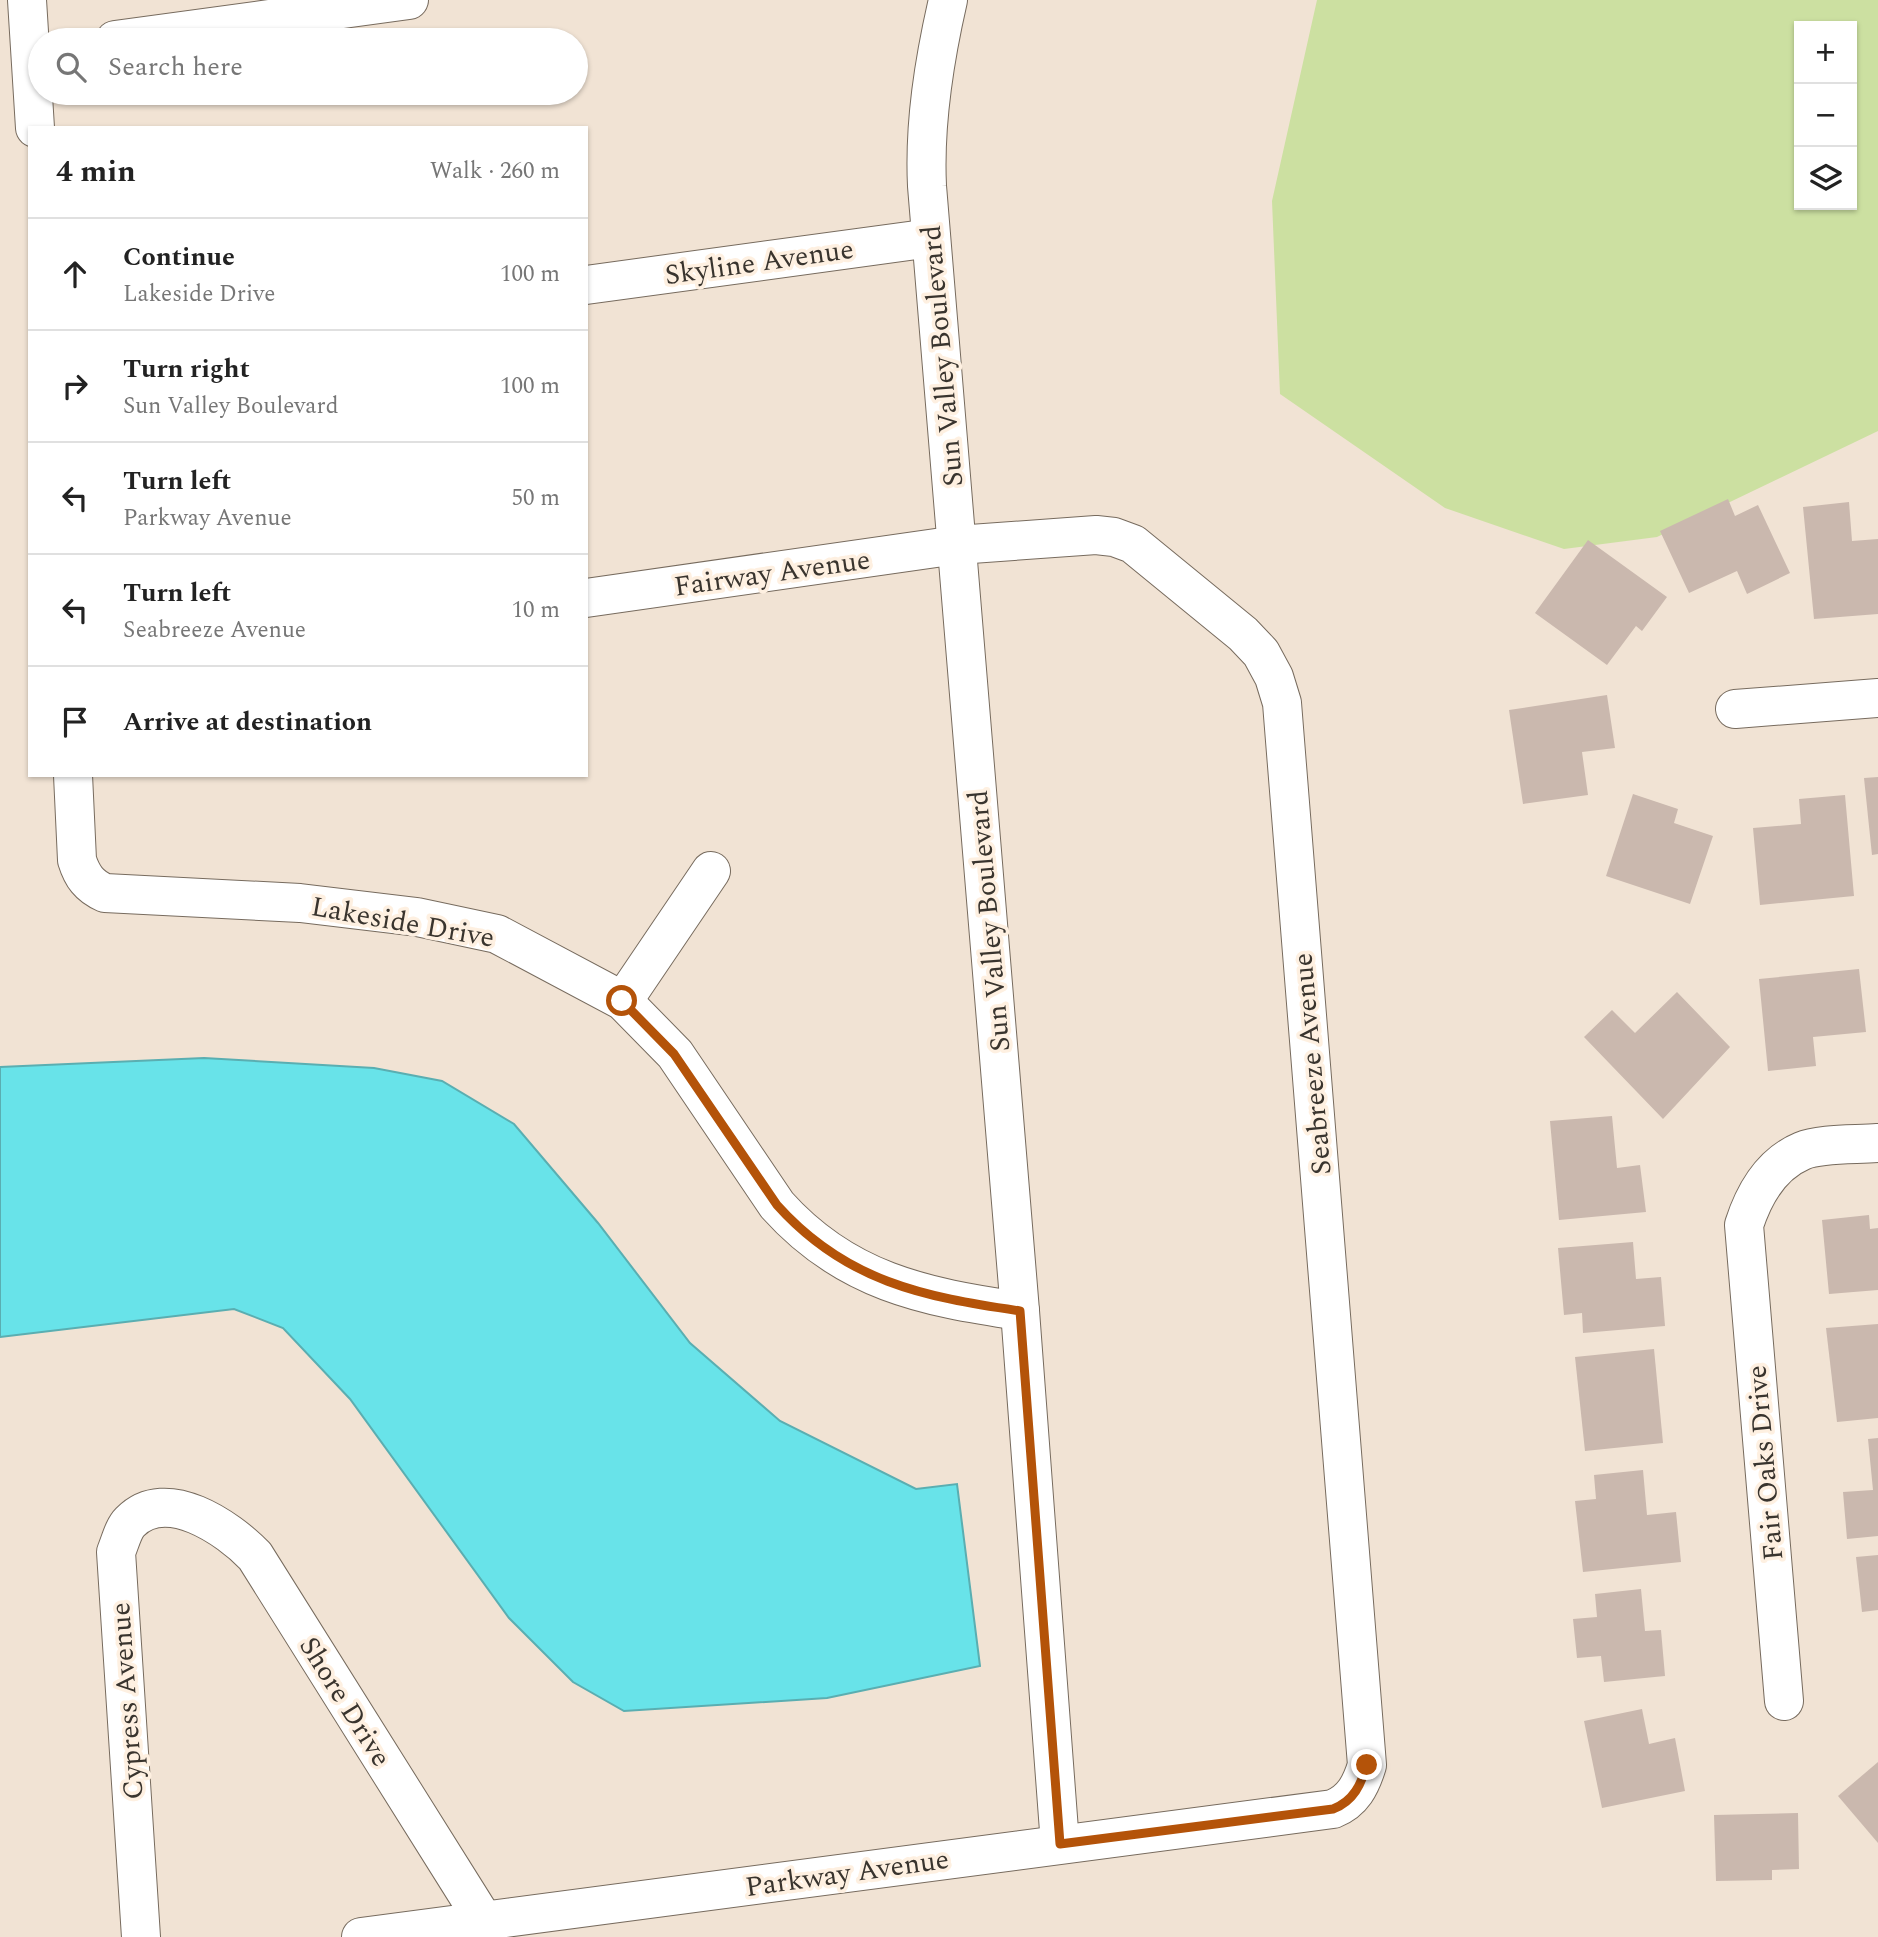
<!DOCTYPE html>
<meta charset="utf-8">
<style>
body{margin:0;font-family:Spectral,serif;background:#f2f2f2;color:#222}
.controls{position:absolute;right:21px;top:21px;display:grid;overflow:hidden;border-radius:0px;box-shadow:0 2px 5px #0004}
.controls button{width:63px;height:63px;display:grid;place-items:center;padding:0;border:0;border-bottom:2px solid #e0e0e0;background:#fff;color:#222;font:35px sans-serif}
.stop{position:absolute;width:21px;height:21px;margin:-16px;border:5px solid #b45309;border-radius:50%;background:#fff}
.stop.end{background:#b45309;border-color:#fff;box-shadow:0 2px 7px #0008}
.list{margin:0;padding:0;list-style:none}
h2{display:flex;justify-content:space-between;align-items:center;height:91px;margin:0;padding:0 28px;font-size:30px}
h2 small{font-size:23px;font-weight:400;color:#767676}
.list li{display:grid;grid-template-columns:46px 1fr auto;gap:21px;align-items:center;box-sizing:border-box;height:112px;padding:0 28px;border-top:2px solid #e0e0e0}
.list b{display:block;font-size:26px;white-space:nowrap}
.list p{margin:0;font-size:23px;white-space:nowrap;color:#767676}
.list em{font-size:23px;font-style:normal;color:#767676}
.icon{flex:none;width:38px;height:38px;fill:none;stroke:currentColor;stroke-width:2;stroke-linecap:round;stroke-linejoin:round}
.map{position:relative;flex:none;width:1878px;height:1937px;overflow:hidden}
.search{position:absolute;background:#fff;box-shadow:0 2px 5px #0004;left:28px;top:28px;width:560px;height:77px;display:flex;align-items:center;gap:18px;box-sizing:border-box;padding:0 24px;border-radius:38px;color:#767676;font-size:26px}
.panel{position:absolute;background:#fff;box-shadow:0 2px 5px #0004;left:28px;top:126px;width:560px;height:651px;border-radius:0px}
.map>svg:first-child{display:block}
</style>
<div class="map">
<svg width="1878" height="1937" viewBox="0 0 1878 1937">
<rect width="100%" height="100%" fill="#f1e3d4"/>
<!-- green -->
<path fill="#cce0a1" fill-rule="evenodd" d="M1317,0H1878V431L1657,537L1564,549L1445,508L1280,394L1272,201ZM1799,26H1852V205H1799Z"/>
<!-- water -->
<path fill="#68e3e9" stroke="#5aaeb1" stroke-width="2" d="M204,1058L374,1068L442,1081L514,1124L598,1223L690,1343L780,1421L916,1489L957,1484L980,1666L827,1698L624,1711L573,1682L509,1618L350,1399L283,1328L234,1309L0,1337V1067Z"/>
<!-- building -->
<g fill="#cab8ae">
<path d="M1728,499L1735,516L1758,505L1790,573L1747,594L1737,571L1689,593L1660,531Z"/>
<path d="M1849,502L1852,541L1878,539V614L1814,619L1803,507Z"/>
<path d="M1588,540L1667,597L1642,631L1636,626L1607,665L1535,613Z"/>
<path d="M1607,695L1615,748L1582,752L1588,795L1523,804L1509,710Z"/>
<path d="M1878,777V854L1872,855L1864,778Z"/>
<path d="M1633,794L1678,809L1674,823L1713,836L1690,904L1606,876Z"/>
<path d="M1845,795L1854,896L1760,905L1753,828L1801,824L1799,799Z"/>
<path d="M1859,969L1866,1032L1813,1037L1816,1066L1768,1071L1759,979Z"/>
<path d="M1677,992L1730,1047L1663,1119L1584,1037L1612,1010L1635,1033Z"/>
<path d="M1612,1116L1617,1168L1640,1165L1646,1212L1559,1220L1550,1121Z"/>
<path d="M1869,1215L1870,1229L1878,1228V1290L1829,1294L1822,1220Z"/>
<path d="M1633,1242L1636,1279L1661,1277L1665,1326L1583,1333L1582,1313L1564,1315L1558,1248Z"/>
<path d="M1878,1324V1418L1837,1422L1826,1328Z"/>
<path d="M1654,1349L1663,1443L1585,1451L1575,1357Z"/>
<path d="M1878,1438V1536L1847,1539L1843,1492L1873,1490L1868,1439Z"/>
<path d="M1643,1470L1647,1515L1676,1512L1681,1562L1583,1572L1575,1501L1596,1499L1594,1475Z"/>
<path d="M1878,1555V1610L1862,1612L1856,1557Z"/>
<path d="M1641,1589L1645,1631L1661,1630L1665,1676L1604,1682L1601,1656L1577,1658L1573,1619L1597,1617L1595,1594Z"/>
<path d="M1642,1709L1649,1744L1675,1738L1685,1791L1602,1808L1584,1721Z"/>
<path d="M1878,1762V1843L1838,1796Z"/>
<path d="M1798,1813L1799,1869L1772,1870V1880L1716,1881L1714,1815Z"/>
</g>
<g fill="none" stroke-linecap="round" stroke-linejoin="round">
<!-- minor casing -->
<g stroke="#776b5e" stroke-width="40">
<g id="minor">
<path d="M27,0L35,128"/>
<path d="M948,0C934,61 924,123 927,186L1020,1311L1060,1844"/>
<path d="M115,40L409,0"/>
<path d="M586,285L931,238"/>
<path d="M1735,709L1878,698"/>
<path d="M73,775L77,860C82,876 89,886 105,893L300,903L417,917L497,934L623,1001L675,1054L777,1205C845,1281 923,1297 1020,1311"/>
<path d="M623,1001L711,871"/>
<path d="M1784,1701L1744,1225C1754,1194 1771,1164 1802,1151C1820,1143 1858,1145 1878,1143"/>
<path d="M141,1937L116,1552C120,1543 123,1529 130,1522C166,1485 228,1528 255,1556L484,1921"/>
<path d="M361,1937L1333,1809C1353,1801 1361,1785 1367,1765L1282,703L1274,677L1261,653L1243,634L1133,544L1114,537L1096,535L957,545L586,598"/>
</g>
</g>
<!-- minor -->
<use href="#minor" stroke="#fff" stroke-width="38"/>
</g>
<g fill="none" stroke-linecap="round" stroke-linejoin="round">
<!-- route -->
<path stroke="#b45309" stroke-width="9" d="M622,1001L674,1054L777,1205C845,1281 923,1297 1020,1311L1060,1844L1333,1809C1354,1801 1361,1784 1367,1765"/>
</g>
<g text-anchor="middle" stroke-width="7" stroke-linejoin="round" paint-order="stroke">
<!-- street labels -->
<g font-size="28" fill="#39342e" stroke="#fef0e1">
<text transform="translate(759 261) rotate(-8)" y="10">Skyline Avenue</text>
<text transform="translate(941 356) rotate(-95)" y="10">Sun Valley Boulevard</text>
<text transform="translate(772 572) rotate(-8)" y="10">Fairway Avenue</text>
<text transform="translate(403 921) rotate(10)" y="10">Lakeside Drive</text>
<text transform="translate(988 921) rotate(-95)" y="10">Sun Valley Boulevard</text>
<text transform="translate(1311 1064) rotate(-95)" y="10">Seabreeze Avenue</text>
<text transform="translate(1764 1463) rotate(-95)" y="10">Fair Oaks Drive</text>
<text transform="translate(126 1701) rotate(-94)" y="10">Cypress Avenue</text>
<text transform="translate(346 1701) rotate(58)" y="10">Shore Drive</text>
<text transform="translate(847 1872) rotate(-8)" y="10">Parkway Avenue</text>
</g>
</g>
</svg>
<div class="controls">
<button>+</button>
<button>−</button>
<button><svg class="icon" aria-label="layers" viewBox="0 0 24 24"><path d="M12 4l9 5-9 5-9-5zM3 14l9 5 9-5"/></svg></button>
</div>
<div class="stop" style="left:622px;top:1001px"></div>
<div class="stop end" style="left:1367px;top:1765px"></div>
<div class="search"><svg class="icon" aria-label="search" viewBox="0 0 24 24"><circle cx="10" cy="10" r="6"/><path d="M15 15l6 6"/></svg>Search here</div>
<section class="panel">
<h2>4 min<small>Walk · 260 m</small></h2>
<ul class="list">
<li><svg class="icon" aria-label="ahead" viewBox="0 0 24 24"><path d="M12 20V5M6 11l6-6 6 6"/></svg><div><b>Continue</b><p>Lakeside Drive</p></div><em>100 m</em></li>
<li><svg class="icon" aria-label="right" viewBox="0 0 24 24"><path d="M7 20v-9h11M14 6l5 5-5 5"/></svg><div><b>Turn right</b><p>Sun Valley Boulevard</p></div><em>100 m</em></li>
<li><svg class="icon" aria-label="left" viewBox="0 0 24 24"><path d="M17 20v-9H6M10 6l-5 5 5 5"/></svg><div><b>Turn left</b><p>Parkway Avenue</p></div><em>50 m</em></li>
<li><svg class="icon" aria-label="left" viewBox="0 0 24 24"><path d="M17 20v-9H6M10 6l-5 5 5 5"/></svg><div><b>Turn left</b><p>Seabreeze Avenue</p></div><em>10 m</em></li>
<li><svg class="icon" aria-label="arrive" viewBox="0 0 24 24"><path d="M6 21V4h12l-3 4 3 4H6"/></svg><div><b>Arrive at destination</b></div></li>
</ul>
</section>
</div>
